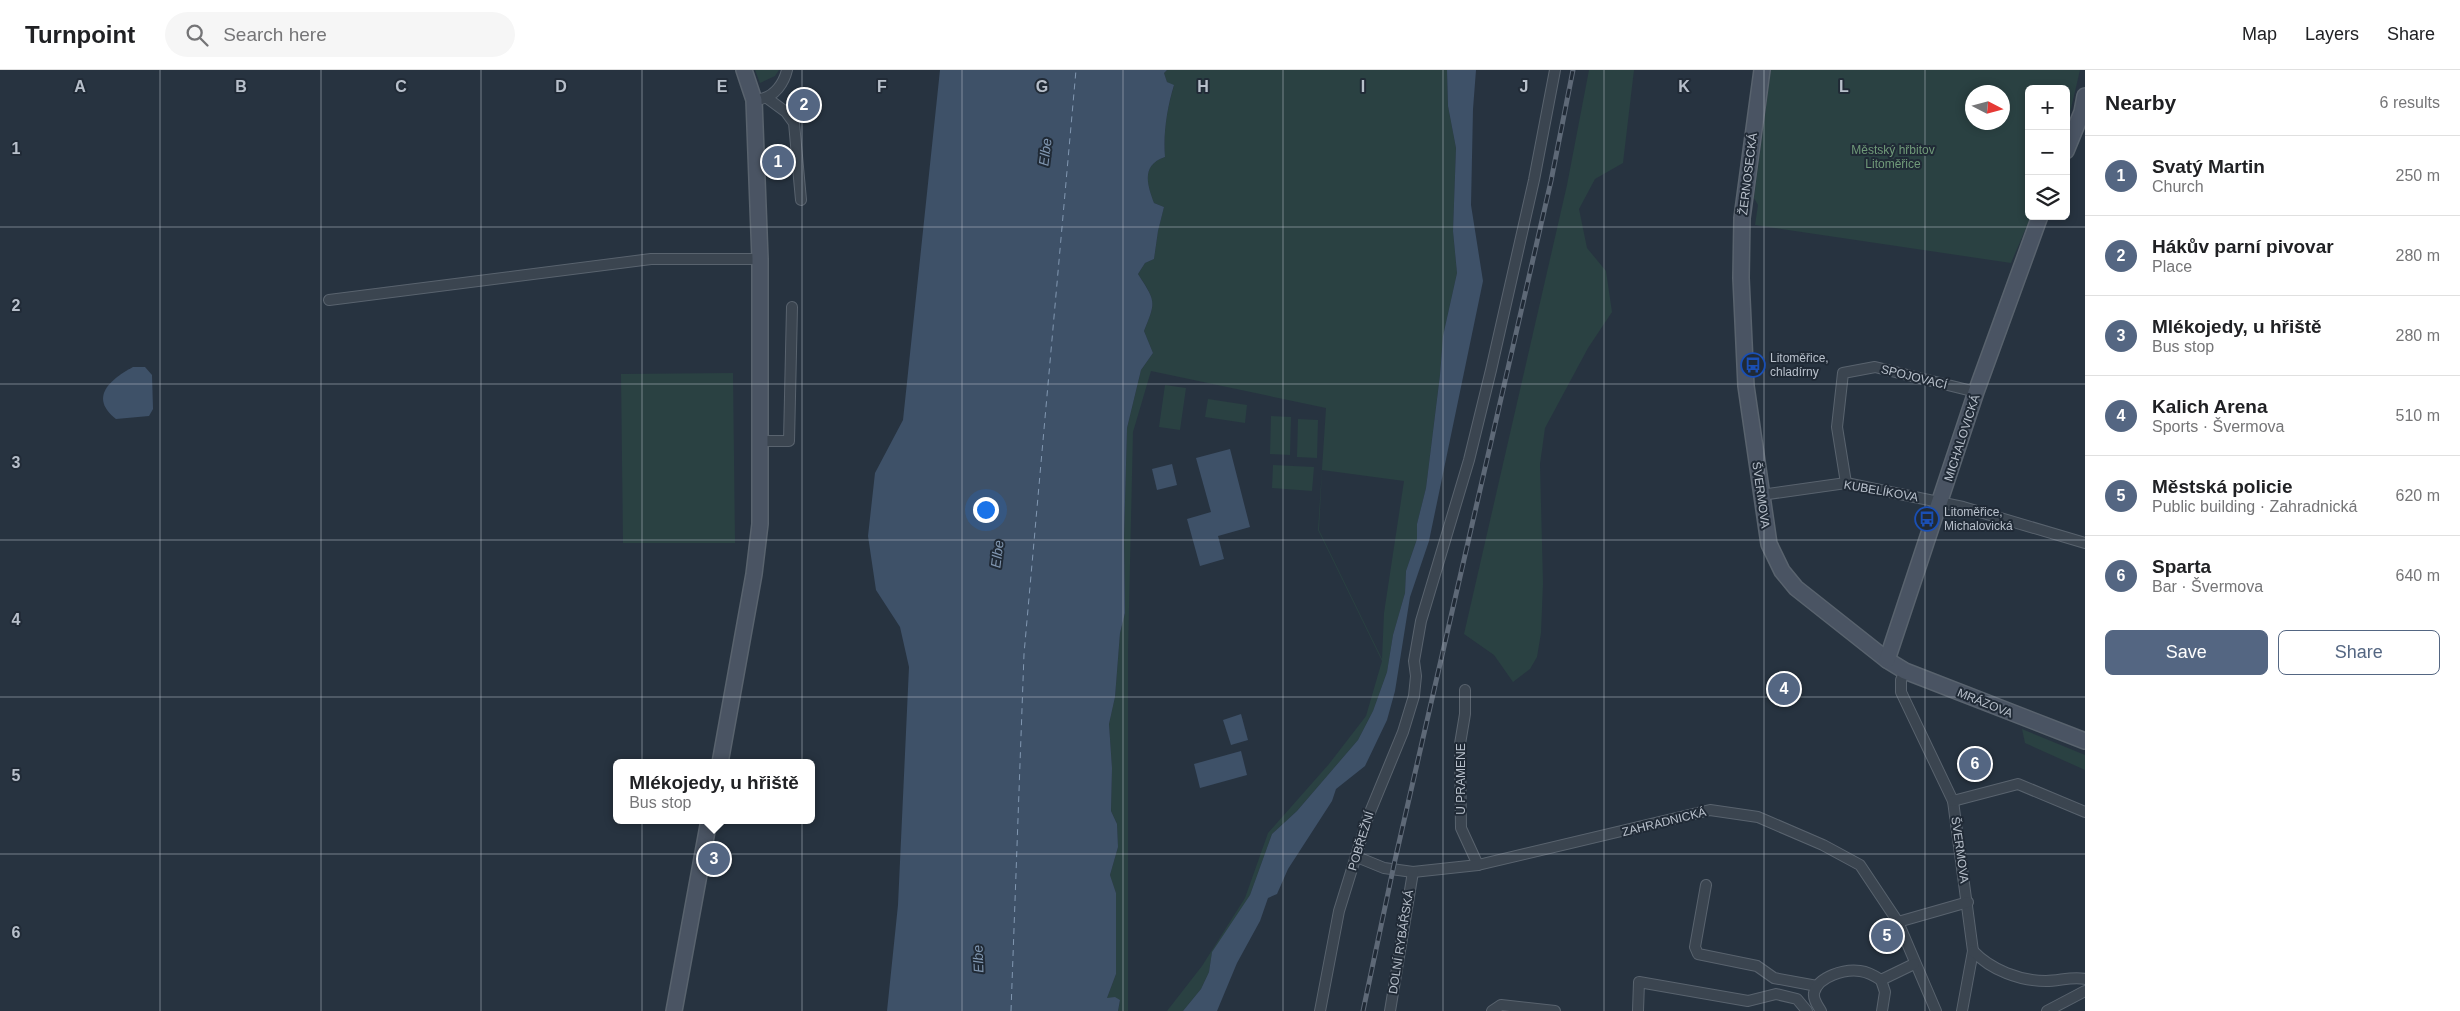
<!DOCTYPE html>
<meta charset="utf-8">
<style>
body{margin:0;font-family:Helvetica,sans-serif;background:#f6f6f6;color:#202124}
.controls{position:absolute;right:15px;top:15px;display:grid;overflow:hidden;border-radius:8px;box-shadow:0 2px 8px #0003}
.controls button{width:45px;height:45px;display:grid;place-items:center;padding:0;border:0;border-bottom:1px solid #e0e0e0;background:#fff;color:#202124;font:25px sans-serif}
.compass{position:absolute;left:1965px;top:15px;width:45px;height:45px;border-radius:50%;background:#fff;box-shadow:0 2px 8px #0003;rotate:96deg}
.you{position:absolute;left:985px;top:439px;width:18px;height:18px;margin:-12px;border:4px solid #fff;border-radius:50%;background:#1a73e8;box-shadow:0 0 0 8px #1a73e833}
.badge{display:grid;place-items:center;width:32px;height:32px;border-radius:50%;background:#546682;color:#fff;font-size:16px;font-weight:700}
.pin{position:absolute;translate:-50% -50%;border:2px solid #fff;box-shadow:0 1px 5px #0006}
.popup{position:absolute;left:613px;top:689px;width:202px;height:65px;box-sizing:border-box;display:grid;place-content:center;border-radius:8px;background:#fff;filter:drop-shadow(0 1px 4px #0005);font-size:16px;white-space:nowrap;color:#757577}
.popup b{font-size:19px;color:#202124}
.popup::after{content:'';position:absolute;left:50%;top:100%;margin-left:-10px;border:10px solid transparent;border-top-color:#fff}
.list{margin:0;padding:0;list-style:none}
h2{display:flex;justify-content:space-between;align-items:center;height:65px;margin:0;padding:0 20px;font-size:21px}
h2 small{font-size:16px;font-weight:400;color:#757577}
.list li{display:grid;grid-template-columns:32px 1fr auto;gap:15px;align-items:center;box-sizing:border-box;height:80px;padding:0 20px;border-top:1px solid #e0e0e0}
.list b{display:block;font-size:19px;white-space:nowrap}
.list p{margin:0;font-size:16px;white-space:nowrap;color:#757577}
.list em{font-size:16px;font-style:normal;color:#757577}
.actions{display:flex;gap:10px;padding:15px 20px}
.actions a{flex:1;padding:11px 0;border:1px solid #546682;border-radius:8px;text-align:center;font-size:18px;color:#546682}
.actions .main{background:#546682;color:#fff}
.icon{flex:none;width:28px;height:28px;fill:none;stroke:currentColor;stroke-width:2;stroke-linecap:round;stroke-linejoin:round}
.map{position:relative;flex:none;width:2085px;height:941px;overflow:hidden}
header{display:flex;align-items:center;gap:30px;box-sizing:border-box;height:70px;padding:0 25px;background:#fff;border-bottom:1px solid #e0e0e0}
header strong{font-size:24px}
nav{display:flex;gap:28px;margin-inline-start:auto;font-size:18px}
.search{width:350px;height:45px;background:#f6f6f6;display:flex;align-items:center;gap:12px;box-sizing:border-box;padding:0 18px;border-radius:28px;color:#757577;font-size:19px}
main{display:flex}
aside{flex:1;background:#fff}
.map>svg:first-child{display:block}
</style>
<header>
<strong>Turnpoint</strong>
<div class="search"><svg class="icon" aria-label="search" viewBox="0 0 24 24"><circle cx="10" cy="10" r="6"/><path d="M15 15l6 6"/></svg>Search here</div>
<nav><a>Map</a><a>Layers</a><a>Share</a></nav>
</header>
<main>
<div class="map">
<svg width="2085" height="941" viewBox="0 0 2085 941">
<rect width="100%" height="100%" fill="#273340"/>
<!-- green -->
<g fill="#2a4142" fill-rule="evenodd">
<path d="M755,0H779L775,6L760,13Z"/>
<path d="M1167,0H1447L1448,36L1456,78L1453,161L1457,203L1443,266L1440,305L1426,418L1417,454V469L1406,501L1405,523L1393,565L1387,602L1373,641L1358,670L1297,741L1272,764L1250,825L1212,882L1209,902L1201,919L1183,941H1167L1202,896L1245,828L1268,763L1329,694L1366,646L1382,591L1318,460L1326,338L1151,301L1133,362L1128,581V941H1118L1120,930L1107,928L1116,904V823L1110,805L1118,777L1117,754L1111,741L1112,698L1109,654L1115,627L1120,563L1125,543L1124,469L1127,358L1141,300L1153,283L1144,261C1156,232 1156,231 1138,204L1145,193L1154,189L1158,161L1164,137L1154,133C1147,114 1141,95 1165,87C1163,64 1167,38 1174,16L1167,12L1164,3ZM1322,400L1404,411L1384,543L1382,589L1319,460Z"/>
<path d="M1589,0H1634L1623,93L1595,109L1579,139L1587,178L1606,201L1612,242L1588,278L1545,358L1540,394L1543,513L1541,563L1537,587L1530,599L1513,612L1494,585L1464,564L1567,115Z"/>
<path d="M1771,0H2080L2066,60V19H2029V146H2031L2011,193L1755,155L1758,135L1754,128ZM1972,22H2002V52H1972Z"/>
<path d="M733,303L735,473H623L621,304Z"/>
<path d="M1165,315L1186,318L1180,360L1159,357Z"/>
<path d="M1208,329L1247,335L1245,353L1205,347Z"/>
<path d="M1271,346L1291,347L1290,385L1270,384Z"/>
<path d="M1298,349L1318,350L1317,388L1297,387Z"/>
<path d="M1273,395L1314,397L1312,421L1272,418Z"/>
<path d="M2022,659L2085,685V700L2025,673Z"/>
</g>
<!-- water -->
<g fill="#3e5168">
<path d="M940,0H1167L1164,3L1167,12L1174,15C1167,38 1163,64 1165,87C1141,95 1147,114 1154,133L1164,137L1158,161L1154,189L1145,193L1138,204C1156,232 1156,231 1144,261L1153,283L1141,300L1127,358L1124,469L1125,543L1120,563L1115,627L1109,654L1112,698L1111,741L1117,754L1118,777L1110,805L1116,823V904L1107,928L1115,927L1120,930L1118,941H887L898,835L909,597L900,557L876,520L868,466L875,403L903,350Z"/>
<path d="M1447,0H1476L1473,39L1471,135L1483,211L1429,471L1410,527L1395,621L1387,650L1365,696L1336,719L1332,731L1288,799L1277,824L1268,828L1260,851L1237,893L1217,941H1183L1201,919L1209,902L1212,882L1250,825L1272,764L1297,741L1358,670L1373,641L1387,602L1393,565L1405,523L1406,501L1417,469V454L1426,418L1440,305L1443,266L1457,203L1453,161L1456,78L1448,36Z"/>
<path d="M133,297H145L152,305L153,339L149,346L116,349C88,327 111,309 133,297Z"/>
<path d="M1230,379L1250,457L1218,466L1224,489L1200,496L1187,449L1211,442L1196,388Z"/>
<path d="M1172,394L1177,415L1157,420L1152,399Z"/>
<path d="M1241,644L1248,670L1231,675L1223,650Z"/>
<path d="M1241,681L1247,705L1200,718L1194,694Z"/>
</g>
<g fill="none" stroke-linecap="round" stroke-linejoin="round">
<!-- ferry -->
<path stroke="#8197b1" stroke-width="1" stroke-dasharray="6 5" stroke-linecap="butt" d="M1011,941L1024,584L1076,0"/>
<!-- street casing -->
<g stroke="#59636e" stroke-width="12">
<g id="street">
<path d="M767,28L786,42L794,53L801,130"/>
<path d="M761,29C775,26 784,13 787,0"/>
<path d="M329,230L651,189H760"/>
<path d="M762,371H789L792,237"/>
<path d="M1846,413L1837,357L1843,303L1875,297L1976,322"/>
<path d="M1761,425L1846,413L1963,437L2085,473"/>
<path d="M1905,601L1901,610V622L1953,731L1973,881L1962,941"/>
<path d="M1465,620V644L1460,674L1461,758L1478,795"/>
<path d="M1953,731L2018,714L2085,742"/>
<path d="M1357,787L1384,798L1413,802L1478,795L1710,740L1758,747L1823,775L1860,795L1898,852L1936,941"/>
<path d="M1706,815L1695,877L1698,884L1757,896L1774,908L1817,916"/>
<path d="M1898,852L1968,832"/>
<path d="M1973,881C1991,900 2020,911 2046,911C2059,911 2073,906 2085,909"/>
<path d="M1881,910L1885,922L1882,941"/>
<path d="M1320,941L1339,841L1368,747L1403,662L1414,626L1416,606L1414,591L1421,551L1469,390L1491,300L1534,110L1555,0"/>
<path d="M1390,941L1413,802"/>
<path d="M1492,941L1501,935L1555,941"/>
<path d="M1638,941L1639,912L1748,931L1776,924L1797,929L1807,941"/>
<path d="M1821,941C1818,936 1813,930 1814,923C1818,906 1845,899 1860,901C1868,902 1875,906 1881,910L1914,894"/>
<path d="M2047,941L2085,921"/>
</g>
</g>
<!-- secondary casing -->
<g stroke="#59636e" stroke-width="18">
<g id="secondary">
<path d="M1762,0L1742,148L1741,208L1746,316L1769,474L1782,501L1796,518L1887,590L1905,601L2085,671"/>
<path d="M2066,81L2082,42L2085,26"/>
<path d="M1887,590L1976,322L2040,146"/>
<path d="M720,693L754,504L760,454V189L754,30L744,0"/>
<path d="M674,941L709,750"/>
</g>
</g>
<!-- street -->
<use href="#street" stroke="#3b4550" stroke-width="10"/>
<!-- secondary -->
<use href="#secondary" stroke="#4a5463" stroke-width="15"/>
<!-- rail casing -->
<g stroke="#5e6977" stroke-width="5">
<path id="rail" d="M1363,941L1395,790L1551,111L1573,0"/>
</g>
<!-- rail -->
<use href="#rail" stroke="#202a36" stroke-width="3" stroke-dasharray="9" stroke-linecap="butt"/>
</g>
<!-- grid -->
<path fill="none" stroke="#b8c0cb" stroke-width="1" stroke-opacity="0.55" d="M160,0V941M321,0V941M481,0V941M642,0V941M802,0V941M962,0V941M1123,0V941M1283,0V941M1443,0V941M1604,0V941M1764,0V941M1925,0V941M0,157H2085M0,314H2085M0,470H2085M0,627H2085M0,784H2085"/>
<!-- icons -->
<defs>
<g id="bus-ring" transform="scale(1.25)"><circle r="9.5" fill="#202a36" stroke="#1a4fb4" stroke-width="1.5"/><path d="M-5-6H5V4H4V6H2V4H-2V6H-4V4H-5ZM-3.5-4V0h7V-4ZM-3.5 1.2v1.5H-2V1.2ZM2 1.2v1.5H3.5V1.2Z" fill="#1a4fb4"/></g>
</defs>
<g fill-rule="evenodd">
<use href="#bus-ring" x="1753" y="295"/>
<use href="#bus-ring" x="1927" y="449"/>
</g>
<g text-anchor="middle" stroke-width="4" stroke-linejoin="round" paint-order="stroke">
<!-- park labels -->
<g font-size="12" fill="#709a79" stroke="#202a36">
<text x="1893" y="84">Městský hřbitov<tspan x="1893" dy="14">Litoměřice</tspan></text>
</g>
<!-- street labels -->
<g font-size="12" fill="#b8c0cb" stroke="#202a36">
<text transform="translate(1748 104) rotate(-83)" y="4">ŽERNOSECKÁ</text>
<text transform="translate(1914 307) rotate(14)" y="4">SPOJOVACÍ</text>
<text transform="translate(1962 368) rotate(-72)" y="4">MICHALOVICKÁ</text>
<text transform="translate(1881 421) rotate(10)" y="4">KUBELÍKOVA</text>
<text transform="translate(1761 425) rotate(82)" y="4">ŠVERMOVA</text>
<text transform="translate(1985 633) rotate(22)" y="4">MRÁZOVA</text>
<text transform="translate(1461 709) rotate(-90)" y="4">U PRAMENE</text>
<text transform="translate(1664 752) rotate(-14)" y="4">ZAHRADNICKÁ</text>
<text transform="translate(1361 771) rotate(-73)" y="4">POBŘEŽNÍ</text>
<text transform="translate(1960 780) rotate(82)" y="4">ŠVERMOVA</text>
<text transform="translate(1401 872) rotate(-81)" y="4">DOLNÍ RYBÁŘSKÁ</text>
</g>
<!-- poi labels -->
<g font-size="12" fill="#b8c0cb" stroke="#202a36" text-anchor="start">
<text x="1770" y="292">Litoměřice,<tspan x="1770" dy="14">chladírny</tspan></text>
<text x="1944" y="446">Litoměřice,<tspan x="1944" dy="14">Michalovická</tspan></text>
</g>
<!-- water labels -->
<g font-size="14" font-style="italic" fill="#8197b1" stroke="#202a36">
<text transform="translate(1045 82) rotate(-83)" y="5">Elbe</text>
<text transform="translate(997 484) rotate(-83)" y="5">Elbe</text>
<text transform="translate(978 889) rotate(-92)" y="5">Elbe</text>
</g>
</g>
<g font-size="16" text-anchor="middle" font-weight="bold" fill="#b8c0cb" stroke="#202a36" stroke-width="4" stroke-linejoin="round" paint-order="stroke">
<text x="80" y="22">A</text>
<text x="241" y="22">B</text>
<text x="401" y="22">C</text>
<text x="561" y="22">D</text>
<text x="722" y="22">E</text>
<text x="882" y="22">F</text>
<text x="1042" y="22">G</text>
<text x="1203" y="22">H</text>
<text x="1363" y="22">I</text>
<text x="1524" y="22">J</text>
<text x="1684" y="22">K</text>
<text x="1844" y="22">L</text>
<text x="16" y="84">1</text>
<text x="16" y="241">2</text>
<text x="16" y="398">3</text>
<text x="16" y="555">4</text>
<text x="16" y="711">5</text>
<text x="16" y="868">6</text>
</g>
</svg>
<div class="controls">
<button>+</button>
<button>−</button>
<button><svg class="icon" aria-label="layers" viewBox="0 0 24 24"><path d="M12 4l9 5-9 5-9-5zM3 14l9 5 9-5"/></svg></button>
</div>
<svg class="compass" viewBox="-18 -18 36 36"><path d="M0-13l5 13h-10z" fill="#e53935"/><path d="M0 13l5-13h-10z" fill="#757577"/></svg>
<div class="you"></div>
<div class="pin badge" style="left:778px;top:92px">1</div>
<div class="pin badge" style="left:804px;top:35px">2</div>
<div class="pin badge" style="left:714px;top:789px">3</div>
<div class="popup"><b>Mlékojedy, u hřiště</b>Bus stop</div>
<div class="pin badge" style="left:1784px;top:619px">4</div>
<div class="pin badge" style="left:1887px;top:866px">5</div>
<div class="pin badge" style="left:1975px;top:694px">6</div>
</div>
<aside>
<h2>Nearby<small>6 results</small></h2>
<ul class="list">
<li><span class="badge">1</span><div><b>Svatý Martin</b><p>Church</p></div><em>250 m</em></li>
<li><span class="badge">2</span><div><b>Hákův parní pivovar</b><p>Place</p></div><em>280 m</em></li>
<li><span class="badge">3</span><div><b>Mlékojedy, u hřiště</b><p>Bus stop</p></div><em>280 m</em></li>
<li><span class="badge">4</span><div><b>Kalich Arena</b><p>Sports · Švermova</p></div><em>510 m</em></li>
<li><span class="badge">5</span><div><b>Městská policie</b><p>Public building · Zahradnická</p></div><em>620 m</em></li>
<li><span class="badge">6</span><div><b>Sparta</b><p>Bar · Švermova</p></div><em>640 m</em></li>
</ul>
<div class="actions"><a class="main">Save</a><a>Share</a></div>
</aside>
</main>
